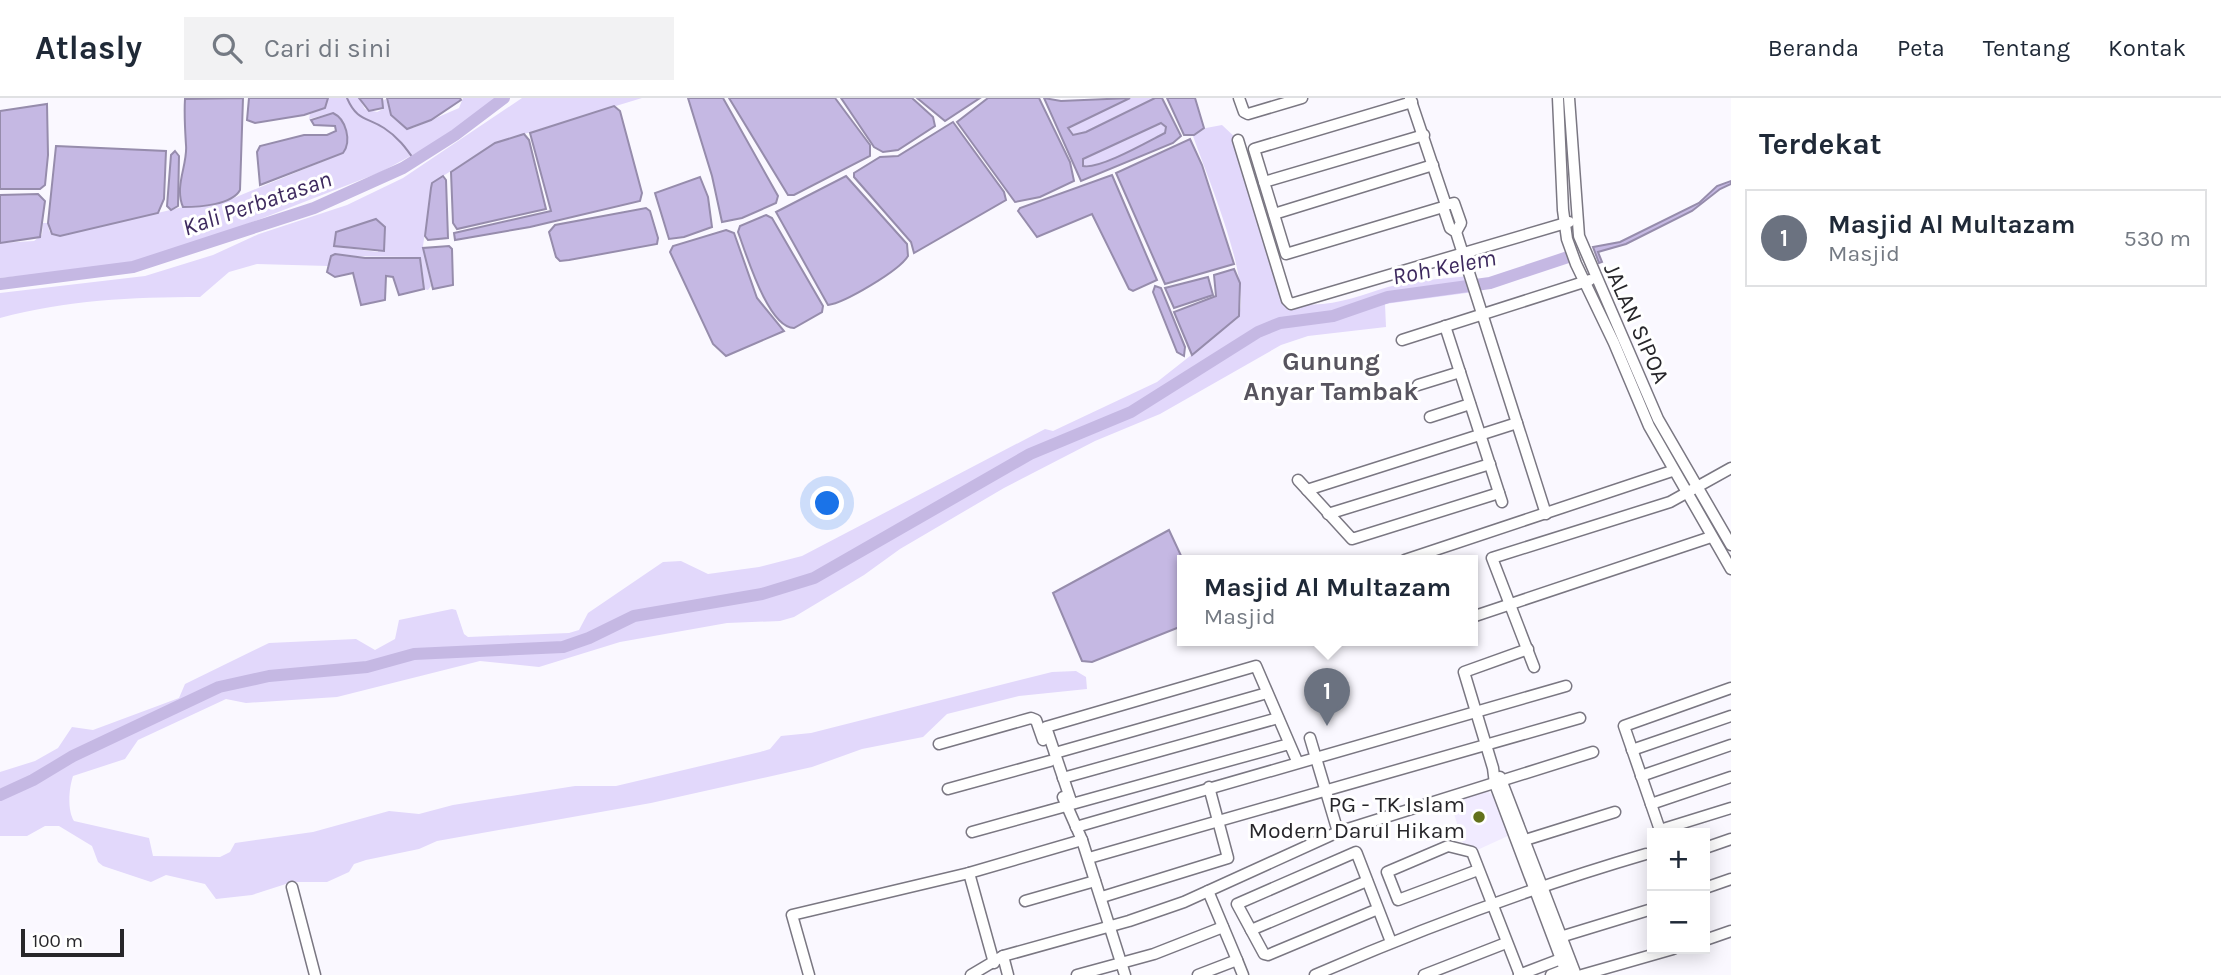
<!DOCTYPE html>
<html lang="id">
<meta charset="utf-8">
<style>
body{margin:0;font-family:Karla,sans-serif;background:#f2f2f3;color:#1f2937}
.controls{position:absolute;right:21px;bottom:21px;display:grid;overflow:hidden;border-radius:0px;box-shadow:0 4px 18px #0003}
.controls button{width:63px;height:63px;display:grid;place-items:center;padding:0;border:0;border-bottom:2px solid #e0e1e3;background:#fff;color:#1f2937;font:35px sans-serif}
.scale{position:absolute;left:21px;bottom:18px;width:103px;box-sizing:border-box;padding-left:7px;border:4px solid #27262a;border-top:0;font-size:19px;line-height:24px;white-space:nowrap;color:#27262a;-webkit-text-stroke:5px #fff;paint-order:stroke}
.you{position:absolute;left:828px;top:406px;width:24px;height:24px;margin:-18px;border:5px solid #fff;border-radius:50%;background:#1a73e8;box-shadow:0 0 0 10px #1a73e833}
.badge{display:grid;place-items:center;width:46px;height:46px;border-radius:50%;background:#63711c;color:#fff;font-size:23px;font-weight:700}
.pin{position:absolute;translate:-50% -58px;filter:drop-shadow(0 2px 4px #0008)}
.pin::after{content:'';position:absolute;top:37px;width:24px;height:21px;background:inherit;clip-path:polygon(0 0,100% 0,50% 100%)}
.popup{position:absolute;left:1177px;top:457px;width:301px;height:91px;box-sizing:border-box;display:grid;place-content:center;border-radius:0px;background:#fff;filter:drop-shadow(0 2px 5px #0005);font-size:23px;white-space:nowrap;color:#747a83}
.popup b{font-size:26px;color:#1f2937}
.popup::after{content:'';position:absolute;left:50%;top:100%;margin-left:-14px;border:14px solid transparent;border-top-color:#fff}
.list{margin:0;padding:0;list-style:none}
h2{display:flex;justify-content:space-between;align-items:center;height:91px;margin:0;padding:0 28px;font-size:30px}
h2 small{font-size:23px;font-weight:400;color:#747a83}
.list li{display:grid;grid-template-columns:46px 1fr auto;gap:21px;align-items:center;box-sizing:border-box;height:98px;margin:0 14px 14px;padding:0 14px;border:2px solid #e0e1e3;border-radius:0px}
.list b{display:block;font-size:26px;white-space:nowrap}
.list p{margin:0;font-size:23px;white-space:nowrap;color:#747a83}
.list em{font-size:23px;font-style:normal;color:#747a83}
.icon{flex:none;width:38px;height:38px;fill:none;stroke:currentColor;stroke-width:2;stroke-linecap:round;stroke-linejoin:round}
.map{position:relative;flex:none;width:1731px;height:877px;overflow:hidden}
header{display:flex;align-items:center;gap:42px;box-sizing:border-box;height:98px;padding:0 35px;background:#fff;border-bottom:2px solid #e0e1e3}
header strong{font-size:33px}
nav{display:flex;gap:38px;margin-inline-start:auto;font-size:24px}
.search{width:490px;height:63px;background:#f2f2f3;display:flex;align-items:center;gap:18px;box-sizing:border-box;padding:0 24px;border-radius:0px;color:#747a83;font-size:26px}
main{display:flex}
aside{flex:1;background:#fff}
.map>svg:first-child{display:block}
</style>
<header>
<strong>Atlasly</strong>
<div class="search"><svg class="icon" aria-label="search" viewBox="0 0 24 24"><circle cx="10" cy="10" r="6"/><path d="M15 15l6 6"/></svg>Cari di sini</div>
<nav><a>Beranda</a><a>Peta</a><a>Tentang</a><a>Kontak</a></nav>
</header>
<main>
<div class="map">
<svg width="1731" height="877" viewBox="0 0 1731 877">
<rect width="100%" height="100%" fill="#faf8ff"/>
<!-- built -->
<path fill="#f1ebff" d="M1483,690L1495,699L1510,737L1475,753L1464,749L1450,702Z"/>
<!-- green -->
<g fill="#e2d8fb" fill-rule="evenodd">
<path d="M328,0H359L365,11L377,14L383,11L382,3L386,1L391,17L413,30L459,10L463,0H498L438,43L381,74L201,144L122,168L0,180V145L34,143L42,137L43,125H48L49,133L60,138L183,109L229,102L343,55C352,41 346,24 332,15L309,21L310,16L325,10Z"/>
<path d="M522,0H642L495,45L432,85L423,148L431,188L428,192L424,191L421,161L418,159L331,158L328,168L257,166L229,174L200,199C132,199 66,202 0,220V195L145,178L213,157L259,136L347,107L403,80ZM377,121L378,154L339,149L336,134Z"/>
<path d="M1130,0H1155L1086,34L1073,37L1068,33V30Z"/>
<path d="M1161,25L1166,30L1165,34C1149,43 1099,72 1083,68L1082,61Z"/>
<path d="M1222,27L1238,42L1287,202C1320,214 1356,199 1388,189C1413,182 1443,181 1469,178L1474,194L1385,206L1386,229L1308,238L1281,247L1160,316L1095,343L1004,390L900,451L864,477L794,519L780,523L727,525L620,544L539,569L480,563L337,599L246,605L226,601L138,642L125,661L73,678C69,690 67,712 74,723L149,740L153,758L220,759L230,754L235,745L313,734L389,713L419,716L453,707L575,688H616L760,654L770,651L781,638L811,635L1052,574L1076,573L1086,579L1087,591L1019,598L947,616L923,639L862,651L812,669L651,705L437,743L419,751L366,762L354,766L349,774L327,784H292L252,797L216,801L205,786L166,777L151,784L103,768L98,764L92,748L59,728H45L27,738H0V674L35,663L58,650L72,629L93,632L179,600L185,586L269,545L356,541L375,552L395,541L399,522L452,511L456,512L464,536L468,539L569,535L579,532L588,515L663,464L681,463L708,476L759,469L802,458L1045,331L1053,333L1157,284L1237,221C1255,189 1206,76 1193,38L1206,30Z"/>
</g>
<!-- water -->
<g fill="#c5b8e3" stroke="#968cac" stroke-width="2" fill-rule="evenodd">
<path d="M243,0L240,92C232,107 199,109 183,109C174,88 188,66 186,47C185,31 184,17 185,1Z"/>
<path d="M249,0H328L325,10L304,17L255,25L247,22Z"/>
<path d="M359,0H382L383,10L369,13Z"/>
<path d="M387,0H460L461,2L431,22L407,31L391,17Z"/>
<path d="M688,0H723L778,98L776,105L742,120L722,124L712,78Z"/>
<path d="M729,0H835L870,47V58L794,97H788Z"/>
<path d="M841,0H912L933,19L935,28L898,52L883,54L874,49Z"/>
<path d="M917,0H980L945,23Z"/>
<path d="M988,0H1039L1070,64L1074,83L1040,99L1015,104L957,24Z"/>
<path d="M1044,0L1061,3L1130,0L1068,30L1073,37L1086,34L1155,0H1162L1181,38L1173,45L1081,83ZM1161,25L1166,29L1165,35C1149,43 1099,72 1083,68V61Z"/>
<path d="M1167,0H1195L1204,30L1194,37H1184Z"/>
<path d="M47,6L48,57L45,87L40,91H0V13Z"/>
<path d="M614,8L620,13L642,95L640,103L530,129L455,142L454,135L551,113L530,35Z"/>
<path d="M333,15C346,21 352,43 343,55L260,87L257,54L260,48L304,37H327L336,33L335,28L314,27L311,22Z"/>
<path d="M953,24L1004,94L1006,102L914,155L911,144L854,79V75L880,59L898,58Z"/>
<path d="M524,36L529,42L546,111L457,131L453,125L451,74L495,45Z"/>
<path d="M1190,41L1202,67L1234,166L1165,186L1116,75Z"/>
<path d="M56,48L166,53L164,101L158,115L60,138L52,136L48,125Z"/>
<path d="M175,53L179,58L178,108L171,112L167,108L171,57Z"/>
<path d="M1112,77L1157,182L1133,193L1129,191L1092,116L1037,139L1018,113L1020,110Z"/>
<path d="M443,78L446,82L448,140L428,142L425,138L431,90L432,85Z"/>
<path d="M846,78L907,146L908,158C899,173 844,205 828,207L776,114Z"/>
<path d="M700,79L708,99L712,129L684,139L669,141L655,95Z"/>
<path d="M1731,83V86L1720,91L1692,113L1626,146L1598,154L1602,164L1599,165L1593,149L1620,144L1699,105L1717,88Z"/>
<path d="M38,96L45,103L40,139L0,145V97Z"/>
<path d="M646,110L650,113L658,140L657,146L569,162L560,163L556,159L549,134L555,127Z"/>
<path d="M766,117L772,120L823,208L822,214L794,230C768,230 746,155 738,134L740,128Z"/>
<path d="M376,121L385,129L384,153L334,148L336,134Z"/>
<path d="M726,132L734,135L757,200L784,233L726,258L713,246L670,154L673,148Z"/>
<path d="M449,148L452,151L453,187L433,191L423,150Z"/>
<path d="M335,156L365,160H420L424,191L399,197L393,179L386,178L385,202L361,207L353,175L335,179L327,174L331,158Z"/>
<path d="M1234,171L1240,185L1239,218L1192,257L1174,214L1216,198L1214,177Z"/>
<path d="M1208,179L1213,197L1174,210L1165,190Z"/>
<path d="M1155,188L1161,190L1185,249L1184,258L1177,254L1153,194Z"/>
<path d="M1169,432L1183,462L1182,528L1092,564L1082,563L1053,495Z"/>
</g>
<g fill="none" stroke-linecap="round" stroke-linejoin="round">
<!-- stream -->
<path stroke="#968cac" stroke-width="2" d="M347,0C357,23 367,19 384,30C398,39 406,50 415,63"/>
<!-- river -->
<g stroke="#c5b8e3" stroke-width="12">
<path d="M0,186L133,169L314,110L403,70L455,37L504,0"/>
<path d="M0,697L33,682L73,658L219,589L269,578L367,569L414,556L563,549L589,540L634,518L762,496L814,480L1030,356L1131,314L1258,234L1280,225L1333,218L1388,199L1490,185L1571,158"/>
</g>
<!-- minor casing -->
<g stroke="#7a7782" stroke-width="13">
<g id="minor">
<path d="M1239,0L1244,14L1248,16L1302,0"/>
<path d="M1410,0L1446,107L1443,109L1450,130L1456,134L1546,416"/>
<path d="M1558,0L1563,112L1567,141L1576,166L1614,245L1649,328L1731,471"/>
<path d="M1569,0L1579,138L1658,321L1731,447"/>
<path d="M1412,4L1254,51L1286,156L1443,109"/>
<path d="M1238,42L1287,202L1291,206L1569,124"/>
<path d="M1264,84L1424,37"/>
<path d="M1446,107L1454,105L1461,125L1456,134"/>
<path d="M1274,116L1433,67"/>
<path d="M1445,228L1502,404"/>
<path d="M1402,242L1590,182"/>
<path d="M1418,287L1460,274"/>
<path d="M1430,319L1470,306"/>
<path d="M1298,382L1352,441L1499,395"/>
<path d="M1307,392L1517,325"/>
<path d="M1328,416L1490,366"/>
<path d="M1405,462L1672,373"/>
<path d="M1472,519L1711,439"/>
<path d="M1528,551L1464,574L1493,670L1495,686L1567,877"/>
<path d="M1534,569L1492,460L1670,404L1731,370"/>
<path d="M1310,640L1338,734"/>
<path d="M939,646L1031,620L1036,622L1043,642"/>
<path d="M1289,646L1072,706L1046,629L1256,568L1297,663"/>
<path d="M1632,652L1731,618"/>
<path d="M1055,655L1267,595"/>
<path d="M1641,678L1731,647"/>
<path d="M1500,679L1576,877"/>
<path d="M1063,680L1278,620"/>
<path d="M948,691L1050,663"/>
<path d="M1063,699L1082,742L1125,877"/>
<path d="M1651,706L1731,679"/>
<path d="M1076,729L1566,588"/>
<path d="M1660,732L1731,710"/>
<path d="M972,734L1066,708"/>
<path d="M1661,735L1624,628L1731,590"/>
<path d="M1522,743L1615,714"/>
<path d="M1705,750L1731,741"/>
<path d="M1089,760L1580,620"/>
<path d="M1478,772L1398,802L1387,774L1448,748L1472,754L1520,877"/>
<path d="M969,775L994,865"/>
<path d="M292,789L315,877"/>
<path d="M1705,790L1731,781"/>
<path d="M1102,799L1228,760L1209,689"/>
<path d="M1025,803L1095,783"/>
<path d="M1378,811L1268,857L1264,856L1237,806L1356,754L1357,756L1391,844"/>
<path d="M1251,832L1367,783"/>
<path d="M1557,840L1652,811"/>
<path d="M1705,842L1731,833"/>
<path d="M1003,858L1008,877"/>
<path d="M1237,862L1243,877"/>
<path d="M809,877L792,817L969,775L1082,742"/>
<path d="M971,877L1003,858L1129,823L1184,804L1338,734L1593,654"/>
<path d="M1077,877L1154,856L1223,829"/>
<path d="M1198,877L1237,862L1208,793"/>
<path d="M1315,877C1423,830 1533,789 1646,756"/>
<path d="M1424,877L1506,845"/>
<path d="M1519,877L1566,859"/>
<path d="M1551,877L1569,870"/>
<path d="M1582,877L1673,851"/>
</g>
</g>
<!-- minor -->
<use href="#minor" stroke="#fff" stroke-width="10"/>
</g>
<!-- markers -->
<circle fill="#63711c" stroke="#fff" stroke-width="2.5" cx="1479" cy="719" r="7"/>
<g text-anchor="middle" stroke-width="6" stroke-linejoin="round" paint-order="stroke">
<!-- street labels -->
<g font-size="23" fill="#27262a" stroke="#fff">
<text transform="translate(1637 225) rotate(66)" y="8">JALAN SIPOA</text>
</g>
<!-- poi labels -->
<g font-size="23" fill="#27262a" stroke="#fff" text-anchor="end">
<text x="1465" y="714">PG - TK Islam<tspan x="1465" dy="26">Modern Darul Hikam</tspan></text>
</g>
<!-- water labels -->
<g font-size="24" font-style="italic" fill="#3d295e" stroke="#fff">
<text transform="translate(257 105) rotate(-19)" y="8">Kali Perbatasan</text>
<text transform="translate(1444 169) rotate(-11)" y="8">Roh Kelem</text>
</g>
<!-- quarter labels -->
<g font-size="26" font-weight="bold" fill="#57545e" stroke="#fff">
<text x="1331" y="272">Gunung<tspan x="1331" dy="30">Anyar Tambak</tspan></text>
</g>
</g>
</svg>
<div class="controls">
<button>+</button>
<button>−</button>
</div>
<div class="scale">100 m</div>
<div class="you"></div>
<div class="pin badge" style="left:1327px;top:628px;background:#6b7280">1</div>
<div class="popup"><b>Masjid Al Multazam</b>Masjid</div>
</div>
<aside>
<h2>Terdekat<small></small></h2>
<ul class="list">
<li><span class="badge" style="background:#6b7280">1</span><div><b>Masjid Al Multazam</b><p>Masjid</p></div><em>530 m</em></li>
</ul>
</aside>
</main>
